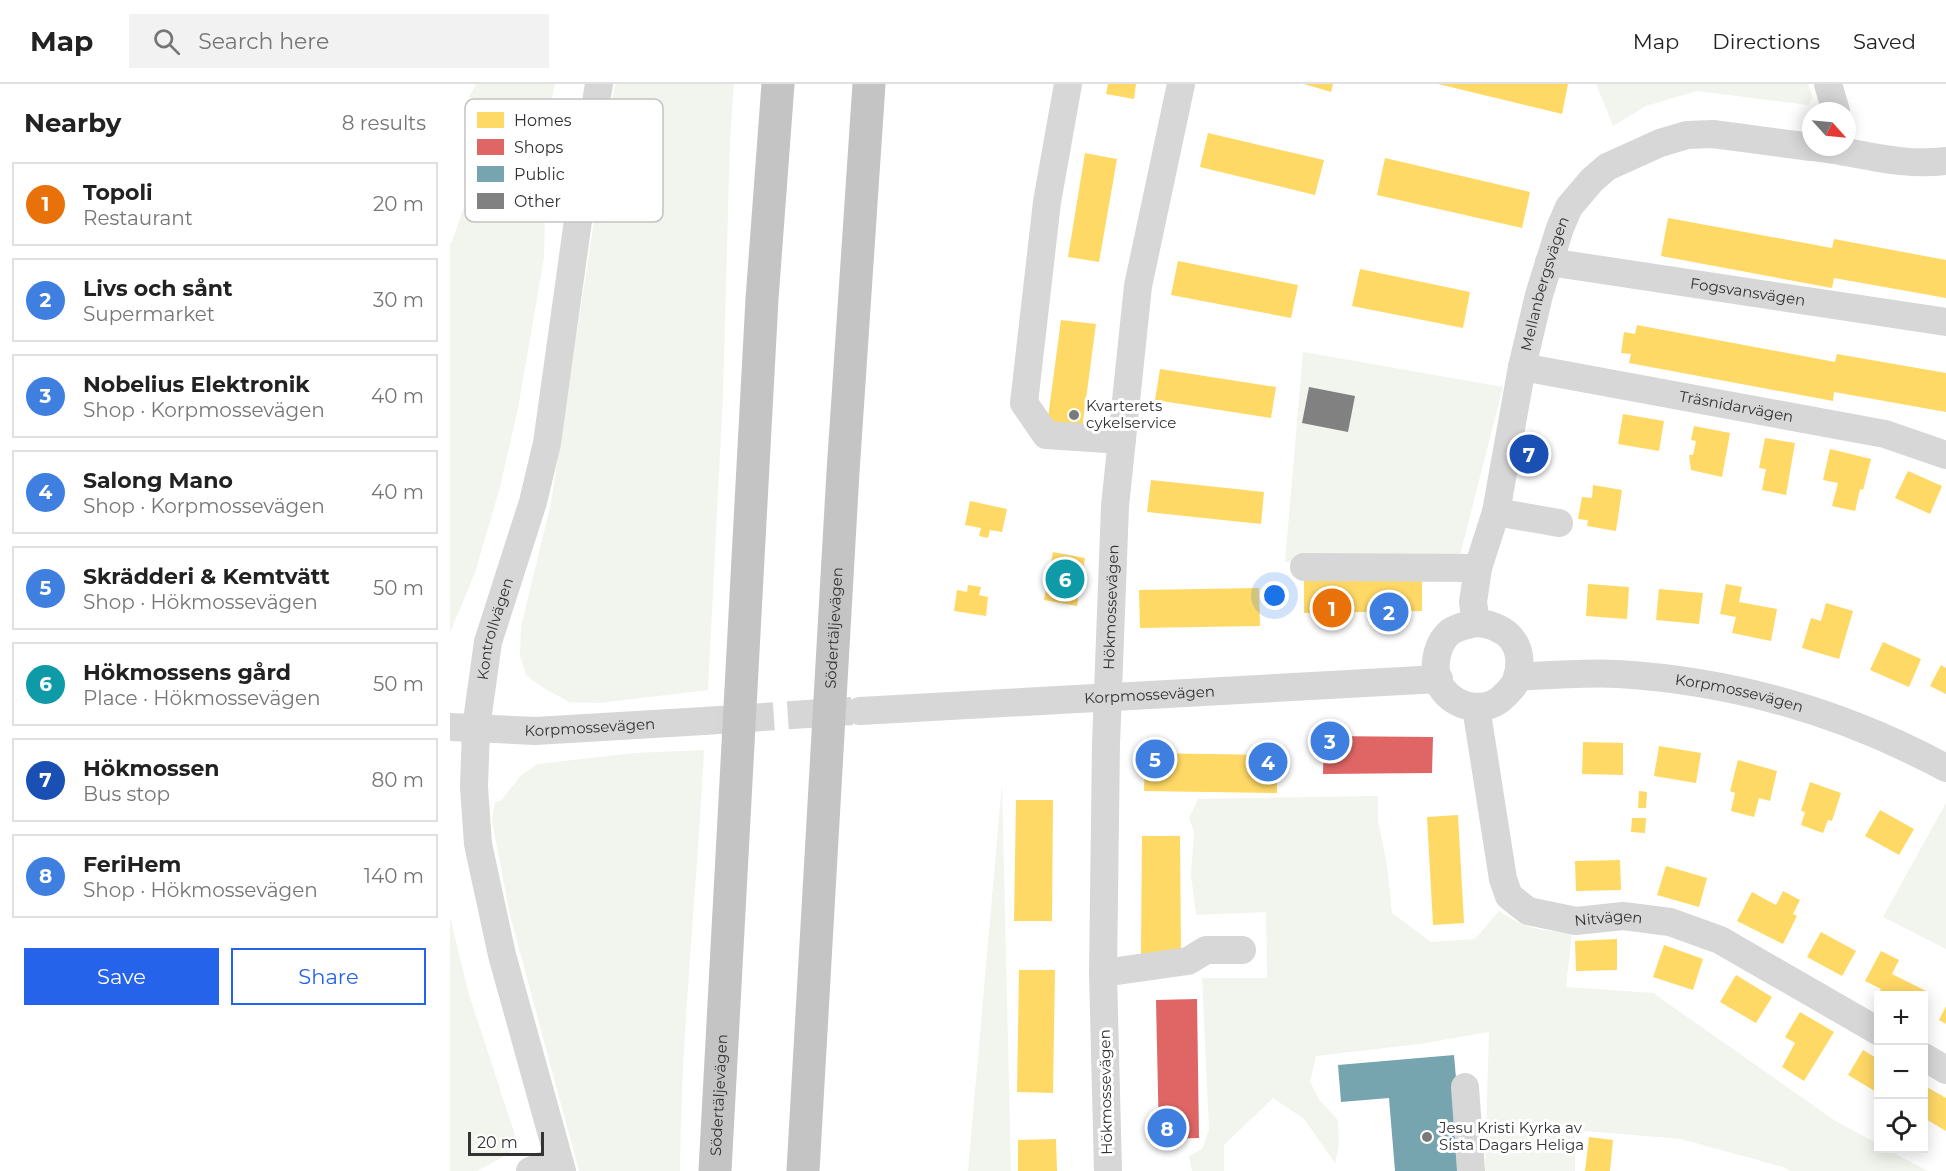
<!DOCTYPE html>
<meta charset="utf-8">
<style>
body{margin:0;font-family:Montserrat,sans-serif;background:#f2f2f2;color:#222}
.controls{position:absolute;right:18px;bottom:18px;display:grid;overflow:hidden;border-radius:0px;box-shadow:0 3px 15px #0003}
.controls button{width:54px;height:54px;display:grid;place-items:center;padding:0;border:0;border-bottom:2px solid #e0e0e0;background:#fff;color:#222;font:30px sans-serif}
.compass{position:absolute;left:1352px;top:18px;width:54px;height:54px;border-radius:50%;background:#fff;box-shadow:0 3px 15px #0003;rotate:117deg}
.scale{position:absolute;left:18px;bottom:15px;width:76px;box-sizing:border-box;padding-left:6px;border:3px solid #333;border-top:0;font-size:16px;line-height:21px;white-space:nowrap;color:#333;-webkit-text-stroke:4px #fff;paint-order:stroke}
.you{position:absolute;left:825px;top:512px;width:21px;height:21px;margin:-15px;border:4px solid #fff;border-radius:50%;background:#1a73e8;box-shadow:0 0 0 9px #1a73e833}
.badge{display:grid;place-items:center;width:39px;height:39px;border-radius:50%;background:#2563eb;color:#fff;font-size:20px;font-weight:700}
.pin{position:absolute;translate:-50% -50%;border:3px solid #fff;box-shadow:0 2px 6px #0006}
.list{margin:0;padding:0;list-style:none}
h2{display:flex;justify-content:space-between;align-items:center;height:78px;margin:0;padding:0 24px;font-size:26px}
h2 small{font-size:20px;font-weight:400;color:#767676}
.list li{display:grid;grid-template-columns:39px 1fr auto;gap:18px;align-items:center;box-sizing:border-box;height:84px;margin:0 12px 12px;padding:0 12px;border:2px solid #e0e0e0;border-radius:0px}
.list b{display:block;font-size:22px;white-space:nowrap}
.list p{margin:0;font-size:20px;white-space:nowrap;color:#767676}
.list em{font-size:20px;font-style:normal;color:#767676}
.actions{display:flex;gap:12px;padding:18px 24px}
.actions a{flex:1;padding:14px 0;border:2px solid #2563eb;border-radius:0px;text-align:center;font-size:21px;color:#2563eb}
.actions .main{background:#2563eb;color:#fff}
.icon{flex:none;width:33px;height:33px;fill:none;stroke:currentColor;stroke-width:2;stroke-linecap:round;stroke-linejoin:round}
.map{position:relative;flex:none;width:1496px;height:1087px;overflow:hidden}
header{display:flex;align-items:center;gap:36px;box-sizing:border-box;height:84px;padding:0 30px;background:#fff;border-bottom:2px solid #e0e0e0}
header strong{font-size:28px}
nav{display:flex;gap:33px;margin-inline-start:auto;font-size:21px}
.search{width:420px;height:54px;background:#f2f2f2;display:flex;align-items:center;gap:15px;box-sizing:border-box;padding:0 21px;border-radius:0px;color:#767676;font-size:22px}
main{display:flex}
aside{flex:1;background:#fff}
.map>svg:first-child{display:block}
</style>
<header>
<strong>Map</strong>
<div class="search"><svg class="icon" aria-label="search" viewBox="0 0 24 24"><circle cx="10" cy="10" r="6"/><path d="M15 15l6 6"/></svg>Search here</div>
<nav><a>Map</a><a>Directions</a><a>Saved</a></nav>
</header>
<main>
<aside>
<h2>Nearby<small>8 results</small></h2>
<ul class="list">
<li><span class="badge" style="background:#e8710a">1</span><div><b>Topoli</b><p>Restaurant</p></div><em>20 m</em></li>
<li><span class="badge" style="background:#3f7fe0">2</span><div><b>Livs och sånt</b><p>Supermarket</p></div><em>30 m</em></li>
<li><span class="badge" style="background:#3f7fe0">3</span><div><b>Nobelius Elektronik</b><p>Shop · Korpmossevägen</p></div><em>40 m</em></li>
<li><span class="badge" style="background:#3f7fe0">4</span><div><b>Salong Mano</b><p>Shop · Korpmossevägen</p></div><em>40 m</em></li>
<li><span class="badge" style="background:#3f7fe0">5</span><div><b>Skrädderi &amp; Kemtvätt</b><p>Shop · Hökmossevägen</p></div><em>50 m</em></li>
<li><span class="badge" style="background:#0f9aa8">6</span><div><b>Hökmossens gård</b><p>Place · Hökmossevägen</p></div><em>50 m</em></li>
<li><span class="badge" style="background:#1a4fb4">7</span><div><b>Hökmossen</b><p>Bus stop</p></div><em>80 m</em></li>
<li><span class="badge" style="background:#3f7fe0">8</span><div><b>FeriHem</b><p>Shop · Hökmossevägen</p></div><em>140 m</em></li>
</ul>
<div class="actions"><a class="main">Save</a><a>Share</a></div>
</aside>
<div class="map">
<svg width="1496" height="1087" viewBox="0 0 1496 1087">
<rect width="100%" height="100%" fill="#fff"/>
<!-- green -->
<g fill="#f1f5ed">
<path d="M26,0H105L97,34L94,174L68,324L50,403L25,489L0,548V159L2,158L13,126L27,73L17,17Z"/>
<path d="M165,0H284L280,55L273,311L258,606L149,619L119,618L92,603L76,591L70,571L71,543L101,419Z"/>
<path d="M1146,0H1358L1363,14L1358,21L1247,7L1196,22L1163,42Z"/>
<path d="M853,268L1053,303L1010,471L835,478Z"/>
<path d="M254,666C247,807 231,947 230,1087H129L60,831L42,737L45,718L51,717L71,691L88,680L185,669Z"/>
<path d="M552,699L561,1087H518Z"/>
<path d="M928,712V736L937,781L942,829L981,858L1025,855L1049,827C1075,845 1091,847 1122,848L1116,903L1203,909L1384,1036L1428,1060V1064L1436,1065L1478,1087H1340L1333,1083L1231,1055L1125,1046V1087H1035L1039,948L969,960L866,972L860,998L870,1017L888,1036L889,1061L885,1079L854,1035L823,1014L774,1061V1087H742L739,1072L752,1065L759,1045L752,894H817L816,828L746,831L741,791L744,748L739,734L748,715Z"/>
<path d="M1496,719V865L1433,833Z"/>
<path d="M0,833L18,907L66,1054L60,1069L27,1087H0Z"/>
</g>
<!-- homes -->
<g fill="#ffd966">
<path d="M658,0H686L684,15L656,10Z"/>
<path d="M854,0H883L881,8Z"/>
<path d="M988,0H1118L1112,30Z"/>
<path d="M758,49L874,76L865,111L750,83Z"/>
<path d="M635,69L667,75L649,178L618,173Z"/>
<path d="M935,74L1080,108L1072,144L927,111Z"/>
<path d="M1218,134L1382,164L1384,155L1496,176V214L1384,194L1382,204L1211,172Z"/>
<path d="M728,177L848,201L841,234L721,211Z"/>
<path d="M910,185L1020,208L1013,244L902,222Z"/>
<path d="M611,236L646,240L632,345L597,341Z"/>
<path d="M1187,241L1385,278L1387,270L1496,289V328L1384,308L1383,317L1179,279L1181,270L1171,269L1174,248L1185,250Z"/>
<path d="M710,285L826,303L821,334L705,316Z"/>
<path d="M1173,330L1214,337L1209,367L1168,360Z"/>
<path d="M1244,342L1280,349L1272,393L1241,386L1239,371H1243L1246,357L1241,356Z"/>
<path d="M1315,354L1345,359L1336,411L1312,406L1316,385L1309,384Z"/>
<path d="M1380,365L1421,375L1413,406L1410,405L1405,427L1382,422L1388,399L1373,396Z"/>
<path d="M1458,387L1492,402L1480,430L1445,414Z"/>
<path d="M701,396L814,408L811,440L697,428Z"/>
<path d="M1143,401L1172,406L1166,447L1137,442L1138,436L1128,435L1132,413L1142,414Z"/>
<path d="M520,417L557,425L552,448L540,446L538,454L529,452L531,444L515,441Z"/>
<path d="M603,468L635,474L627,522L594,516Z"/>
<path d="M972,488V527L854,529V489Z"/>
<path d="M1138,500L1179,503L1177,535L1136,532Z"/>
<path d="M1276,500L1292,503L1289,518L1327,525L1321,557L1282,549L1286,533L1270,530Z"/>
<path d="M518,501L531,503L529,511L538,513L536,532L504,527L507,506L517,508Z"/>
<path d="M809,504L810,542L690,544L689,506Z"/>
<path d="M1209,505L1253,509L1249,540L1206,536Z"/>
<path d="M1376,519L1403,527L1389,575L1352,564L1361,534L1371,537Z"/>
<path d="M1433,558L1471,575L1459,603L1420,586Z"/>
<path d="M1491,581L1496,584V610L1480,602Z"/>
<path d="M1133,658L1173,659V691L1132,690Z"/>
<path d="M1209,662L1251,669L1246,699L1204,692Z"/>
<path d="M695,669L827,671V709L694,707Z"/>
<path d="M1288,676L1327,687L1320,717L1309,714L1304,733L1281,727L1285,709L1280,707Z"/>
<path d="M1360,698L1391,709L1382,737L1378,736L1373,749L1351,741L1355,728L1351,727Z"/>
<path d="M1189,707L1197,708L1196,724H1188Z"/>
<path d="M566,716H603L602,837H564Z"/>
<path d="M1430,726L1464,745L1449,771L1415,752Z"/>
<path d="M1008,731L1014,839L983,841L977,733Z"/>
<path d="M1182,734H1196L1195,749L1181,748Z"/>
<path d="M692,752H730L731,871H691Z"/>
<path d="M1170,776L1171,806L1126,807L1125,777Z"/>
<path d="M1216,782L1257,794L1249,823L1207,811Z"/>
<path d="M1333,807L1350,816L1343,830L1347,832L1333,860L1287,837L1302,808L1326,821Z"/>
<path d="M1371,848L1406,867L1392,892L1357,873Z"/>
<path d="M1167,855V886L1126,887L1125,857Z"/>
<path d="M1214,861L1253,875L1243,906L1203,893Z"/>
<path d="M1431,867L1449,876L1442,890L1476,907L1474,912H1428V918L1425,916L1431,905L1415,897Z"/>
<path d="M569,886H605L603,1009L567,1008Z"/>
<path d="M1286,891L1322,913L1306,939L1270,918Z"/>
<path d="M1496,922V940L1489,936Z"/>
<path d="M1350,928L1384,948L1354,997L1332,983L1345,959L1335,953Z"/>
<path d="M1413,966L1428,975V1009L1398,991Z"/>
<path d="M1475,1002L1496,1014V1047L1474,1034Z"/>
<path d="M1139,1053L1163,1056L1160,1087H1135Z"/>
<path d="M606,1055L607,1087H568V1056Z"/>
</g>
<!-- shops -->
<g fill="#e06666">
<path d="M874,652L983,653L982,689L873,690Z"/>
<path d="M747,915L749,1054L709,1055L706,916Z"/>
</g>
<!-- public -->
<path fill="#76a5af" d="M1004,971L1014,1087H945L939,1014L891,1018L888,981Z"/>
<!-- building -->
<path fill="#818181" d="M859,303L905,312L898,348L852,339Z"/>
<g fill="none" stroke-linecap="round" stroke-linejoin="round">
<!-- minor-tunnel -->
<path stroke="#d6d6d6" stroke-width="28" stroke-dasharray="28 14" stroke-linecap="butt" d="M254,637L402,627"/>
<!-- minor -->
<g stroke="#d7d7d7" stroke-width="28">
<path d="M618,0L597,118L574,319L596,351L672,356"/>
<path d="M1378,0L1386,27"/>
<path d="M1364,63C1408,68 1451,83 1496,77"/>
<path id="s1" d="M1099,178L1496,238"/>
<path id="s2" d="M1072,283L1435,350L1496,371"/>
<path d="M1046,428L1109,439"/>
<path d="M854,483L1028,484"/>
<path id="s3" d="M1026,539L1023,518L1028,484L1046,428L1072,283L1089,211L1110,144L1119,123L1142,96L1157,83L1210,59L1237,51L1263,50L1361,63"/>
<path d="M1026,539C1058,541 1076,562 1067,594C1065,602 1060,606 1054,612C1038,629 1009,625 994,607C980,591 985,561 1000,548C1007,543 1018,541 1026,539Z"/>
<path id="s4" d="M1067,593C1100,591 1135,588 1168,590C1284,597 1394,629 1496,684"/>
<path id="s5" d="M1026,623L1053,795L1059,812L1078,827L1126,837L1173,832L1220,838L1270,856L1428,947"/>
<path id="s6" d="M410,627L989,595"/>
<path id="s7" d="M0,643L85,647L254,637"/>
<path d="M653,889L738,877L756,866H792"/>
<path d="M1474,973L1496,986"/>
<path d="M1015,1003L1021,1087"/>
<path d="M80,1087L108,1075"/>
<path id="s8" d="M112,1087L52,871L28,760L24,703L26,644L38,558L83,418L97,359L138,65L149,0"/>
<path id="s9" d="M658,1087L653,889L656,660L665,422L688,202L731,0"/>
</g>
<!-- highway -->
<g stroke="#c4c4c4" stroke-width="33">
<path id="s10" d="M265,1087L312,215L328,0"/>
<path id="s11" d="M353,1087L393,388L419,0"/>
</g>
</g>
<!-- markers -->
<g fill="#7a7a7a" stroke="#fff" stroke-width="2">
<circle cx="624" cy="331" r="6"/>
<circle cx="977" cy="1053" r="6"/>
</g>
<g text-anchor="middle" stroke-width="6" stroke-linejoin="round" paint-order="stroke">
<!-- street labels -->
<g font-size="15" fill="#333" stroke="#fff">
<text dy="5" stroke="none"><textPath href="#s3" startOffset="348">Mellanbergsvägen</textPath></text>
<text dy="5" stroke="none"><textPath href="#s1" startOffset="201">Fogsvansvägen</textPath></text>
<text dy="5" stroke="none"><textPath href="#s2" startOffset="218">Träsnidarvägen</textPath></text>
<text dy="5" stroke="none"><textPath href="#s9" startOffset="564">Hökmossevägen</textPath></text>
<text dy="5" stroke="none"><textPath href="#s11" startOffset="544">Södertäljevägen</textPath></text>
<text dy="5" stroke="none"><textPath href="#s8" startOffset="555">Kontrollvägen</textPath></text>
<text dy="5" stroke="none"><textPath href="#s6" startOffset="290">Korpmossevägen</textPath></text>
<text dy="5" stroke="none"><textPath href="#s4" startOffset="224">Korpmossevägen</textPath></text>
<text dy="5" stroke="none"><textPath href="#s7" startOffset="140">Korpmossevägen</textPath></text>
<text dy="5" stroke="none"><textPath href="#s5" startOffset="298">Nitvägen</textPath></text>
<text transform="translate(656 1008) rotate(-91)" y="5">Hökmossevägen</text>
<text dy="5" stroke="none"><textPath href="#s10" startOffset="76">Södertäljevägen</textPath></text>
</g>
<!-- poi labels -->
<g font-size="15" fill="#333" stroke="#fff" text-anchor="start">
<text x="636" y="327">Kvarterets<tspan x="636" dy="17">cykelservice</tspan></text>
<text x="989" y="1049">Jesu Kristi Kyrka av<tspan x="989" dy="17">Sista Dagars Heliga</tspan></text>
</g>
</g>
<!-- legend -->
<rect x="15" y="15" width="198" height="123" rx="9" fill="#fff" stroke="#c2c2c2" stroke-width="1.5"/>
<rect x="27" y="28" width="27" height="16" fill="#ffd966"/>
<rect x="27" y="55" width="27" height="16" fill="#e06666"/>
<rect x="27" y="82" width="27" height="16" fill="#76a5af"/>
<rect x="27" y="109" width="27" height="16" fill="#818181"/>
<g font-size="16" fill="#333">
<text x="64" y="42">Homes</text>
<text x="64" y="69">Shops</text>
<text x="64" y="96">Public</text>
<text x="64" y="123">Other</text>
</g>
</svg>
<div class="controls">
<button>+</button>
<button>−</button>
<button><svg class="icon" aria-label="locate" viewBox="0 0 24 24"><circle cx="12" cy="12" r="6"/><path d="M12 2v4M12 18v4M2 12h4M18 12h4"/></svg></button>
</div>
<svg class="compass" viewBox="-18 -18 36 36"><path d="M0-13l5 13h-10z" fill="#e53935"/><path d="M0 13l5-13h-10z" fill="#767676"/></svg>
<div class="scale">20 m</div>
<div class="you"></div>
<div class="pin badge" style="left:882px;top:524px;background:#e8710a">1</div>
<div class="pin badge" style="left:939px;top:528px;background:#3f7fe0">2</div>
<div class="pin badge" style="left:880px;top:657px;background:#3f7fe0">3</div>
<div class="pin badge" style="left:818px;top:678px;background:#3f7fe0">4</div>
<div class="pin badge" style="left:705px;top:675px;background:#3f7fe0">5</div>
<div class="pin badge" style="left:615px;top:495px;background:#0f9aa8">6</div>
<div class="pin badge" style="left:1079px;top:370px;background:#1a4fb4">7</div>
<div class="pin badge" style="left:717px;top:1044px;background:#3f7fe0">8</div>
</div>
</main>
